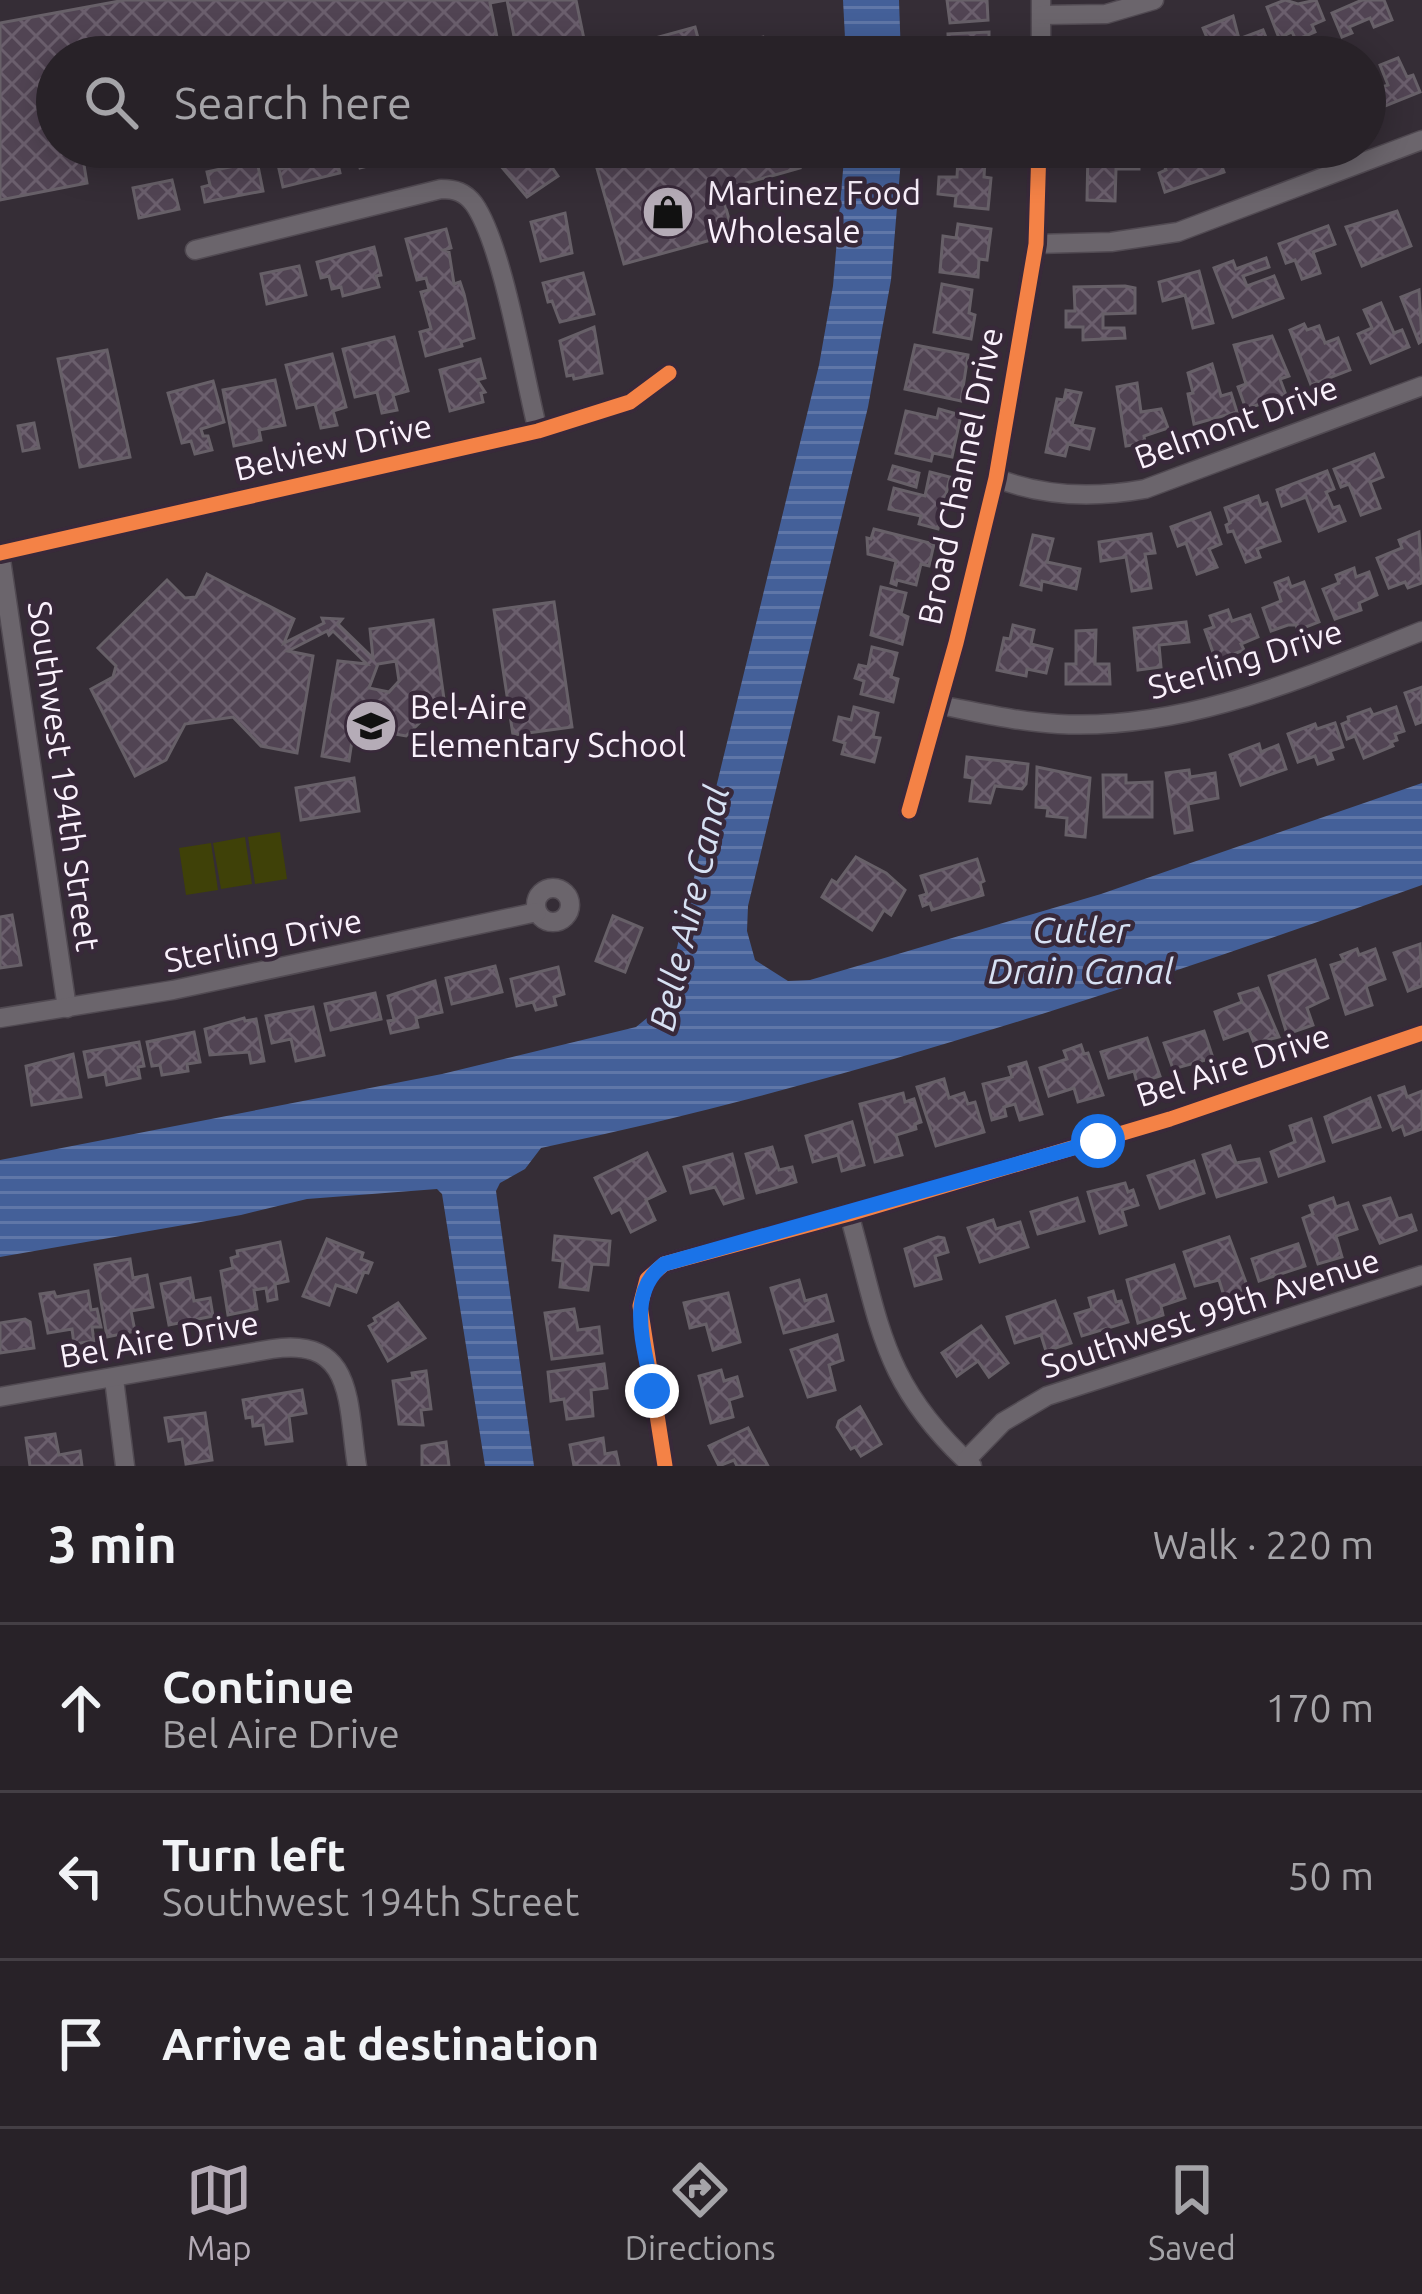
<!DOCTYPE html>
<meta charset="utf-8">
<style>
body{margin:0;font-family:Ubuntu,sans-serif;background:#302a30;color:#f1f3f6}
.stop{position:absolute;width:36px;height:36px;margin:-27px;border:9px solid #1a73e8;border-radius:50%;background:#fff}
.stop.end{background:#1a73e8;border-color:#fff;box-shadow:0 3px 12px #0008}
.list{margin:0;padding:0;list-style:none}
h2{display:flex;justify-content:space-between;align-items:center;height:156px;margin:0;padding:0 48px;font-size:51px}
h2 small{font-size:39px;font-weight:400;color:#a5a4a8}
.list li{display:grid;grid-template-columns:78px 1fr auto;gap:36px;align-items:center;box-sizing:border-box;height:168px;padding:0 48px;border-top:3px solid #443f45}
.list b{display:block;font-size:45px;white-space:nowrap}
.list p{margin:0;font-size:39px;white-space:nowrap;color:#a5a4a8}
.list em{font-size:39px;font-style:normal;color:#a5a4a8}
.icon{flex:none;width:66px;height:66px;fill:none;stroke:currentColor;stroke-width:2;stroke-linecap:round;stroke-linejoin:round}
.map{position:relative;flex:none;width:1422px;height:1466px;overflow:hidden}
.search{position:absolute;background:#282228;box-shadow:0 6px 30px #0003;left:36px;right:36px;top:36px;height:132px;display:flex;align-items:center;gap:30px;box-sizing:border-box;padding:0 42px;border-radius:66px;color:#a5a4a8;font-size:45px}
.sheet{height:660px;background:#282228}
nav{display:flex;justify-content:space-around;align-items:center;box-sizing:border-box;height:168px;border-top:3px solid #443f45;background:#282228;font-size:33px;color:#a5a4a8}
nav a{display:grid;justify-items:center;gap:6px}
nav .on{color:#b5acb7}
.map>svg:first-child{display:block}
</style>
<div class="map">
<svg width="1422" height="1466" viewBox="0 0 1422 1466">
<defs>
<pattern id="water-rules" width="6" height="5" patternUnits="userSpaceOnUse" patternTransform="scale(3)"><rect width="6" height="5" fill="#446099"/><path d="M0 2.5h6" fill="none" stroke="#6077a8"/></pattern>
<pattern id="building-cross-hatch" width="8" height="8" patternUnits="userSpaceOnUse" patternTransform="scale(3)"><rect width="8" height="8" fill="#514453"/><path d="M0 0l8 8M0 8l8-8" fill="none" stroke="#6b5f6d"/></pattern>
</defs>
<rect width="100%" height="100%" fill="#352d36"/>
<!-- garden -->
<g fill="#3f4108">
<path d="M280,832L287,879L255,884L248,837Z"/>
<path d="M245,837L252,884L221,889L213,843Z"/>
<path d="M211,843L218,890L186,895L179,848Z"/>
</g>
<!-- water -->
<g fill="url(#water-rules)">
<path d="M843,0H899L901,57H846Z"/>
<path d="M845,147H902L891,280L868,407L748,906L747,931L755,960L788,981L810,980L1101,894L1422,783V885C1134,988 841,1085 541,1148L525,1169L500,1183L496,1191L534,1466H485L442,1194L437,1189L307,1199L241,1215L0,1257V1160L442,1074L636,1027L663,1005L819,365L833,286Z"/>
</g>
<!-- building -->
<g fill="url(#building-cross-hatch)" stroke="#676068" stroke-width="3" fill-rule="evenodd">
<path d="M125,0H506L490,3L501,57H57V147H81L87,183L0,200V23Z"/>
<path d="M507,0H576L584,39L517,52Z"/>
<path d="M947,0H987L988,20L950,23Z"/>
<path d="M1285,0L1298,4L1316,0L1324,20L1312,25L1315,32L1296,40L1292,32L1279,38L1267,7Z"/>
<path d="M1362,0H1384L1392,20L1374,27L1370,18L1349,27L1352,33L1342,37L1332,13Z"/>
<path d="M1233,16L1239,39L1263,30L1270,47L1246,57H1215L1203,28Z"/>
<path d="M695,27L702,53L763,37L769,57H660L655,38Z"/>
<path d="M989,32V57H949L948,34Z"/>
<path d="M1398,58L1407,77L1413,75L1420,92L1375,110L1365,82L1375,78L1379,88L1388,85L1380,65Z"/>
<path d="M303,147H334L340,173L283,187L279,169L286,168L282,153Z"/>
<path d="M362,147H414L416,154L360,168L355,151Z"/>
<path d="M526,147H538L558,176L527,197L500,165Z"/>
<path d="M591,147H794L800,168L721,190L733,234L624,264Z"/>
<path d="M1179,147L1184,164L1217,153L1224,172L1165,192L1159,173L1166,170L1159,151Z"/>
<path d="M1246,147H1292V148L1252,163Z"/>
<path d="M1088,148L1139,150V169H1116L1115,201L1087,200Z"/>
<path d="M958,158L985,161L984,177L991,178L988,209L955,206L956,196L938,194L939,177H957Z"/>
<path d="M257,161L263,191L205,202L202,187L210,185L207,172Z"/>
<path d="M172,180L179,209L139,218L133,188Z"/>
<path d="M1397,211L1411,246L1362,266L1346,227Z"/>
<path d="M565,213L572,253L541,261L531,222Z"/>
<path d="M958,224L991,229L987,260L979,259L978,277L940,272L943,236L956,238Z"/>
<path d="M1328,226L1335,244L1313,252L1320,273L1302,279L1295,260L1286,263L1279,244Z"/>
<path d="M446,229L451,248L444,250L449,252L454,284L460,282L464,294L474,338L461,342L462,346L426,356L420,332L431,329L421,292L429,290L426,278L417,280L406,239Z"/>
<path d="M374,247L381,275L376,276L379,287L343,296L341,287L332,289L329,276L321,278L317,262Z"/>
<path d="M1266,258L1269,267L1243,276L1247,286L1274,276L1283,298L1233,317L1214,268L1233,261L1236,269Z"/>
<path d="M299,266L306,295L267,304L261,274Z"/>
<path d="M1199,271L1213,323L1193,328L1185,295L1163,301L1159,282Z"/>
<path d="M583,273L594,314L560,322L552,301L548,302L543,283Z"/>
<path d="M942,284L972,290L969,313L975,315L971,339L934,332Z"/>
<path d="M1125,286L1135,288V313L1103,314V328H1124L1125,338L1083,340V327H1066V311H1075L1074,287Z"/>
<path d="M1419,290L1422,341L1419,343L1401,297Z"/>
<path d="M1381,303L1394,333L1402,330L1409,347L1371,363L1358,334L1372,328L1364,310Z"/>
<path d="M1304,324L1307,330L1319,326L1325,343L1338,338L1350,370L1311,385L1290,330Z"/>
<path d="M594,327L602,373L574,379L573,375L567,376L560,341Z"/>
<path d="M1272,336L1289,376L1280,379L1286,395L1246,409L1238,387L1246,384L1234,345Z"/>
<path d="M394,337L408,391L393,395L397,410L382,413L377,392L355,397L343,349Z"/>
<path d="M915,345L968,355L961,401L905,389Z"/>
<path d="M107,350L130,457L80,467L58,359Z"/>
<path d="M332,354L346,407L333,411L337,425L321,428L315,404L297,408L286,365Z"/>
<path d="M480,359L485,378L477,380L485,392L481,393L483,402L450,411L440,370Z"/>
<path d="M1212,364L1221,396L1231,393L1237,412L1194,424L1188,394L1193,393L1188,373Z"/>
<path d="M275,380L285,425L259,430L261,440L234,446L223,390Z"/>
<path d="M213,381L224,422L201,429L203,436H208L212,450L195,454L191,441L182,443L168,393Z"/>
<path d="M1137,383L1141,412L1161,409L1168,428L1144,436L1145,443L1126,446L1117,387Z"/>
<path d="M1066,390L1081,393L1072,425L1094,429L1089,449L1068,444L1065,456L1046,452L1057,399L1064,400Z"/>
<path d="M939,409L961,415L952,457L933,453L931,461L896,453L906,411L937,418Z"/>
<path d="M34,423L39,448L23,451L18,426Z"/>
<path d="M1374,454L1383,477L1370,482L1380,508L1361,515L1349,484L1341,487L1334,469Z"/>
<path d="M893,466L919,473L916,487L889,479Z"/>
<path d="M1327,471L1334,489L1326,492L1333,508L1339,506L1345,521L1319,531L1306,497L1282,506L1277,490Z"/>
<path d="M930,472L950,477L938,529L919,524L921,516L889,509L894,488L925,496Z"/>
<path d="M1258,496L1261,505L1267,503L1280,541L1257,549L1260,557L1246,562L1233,531L1228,532L1226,525L1230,523L1225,508Z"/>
<path d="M1210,513L1221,544L1209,549L1217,567L1197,574L1186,543L1178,546L1171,527Z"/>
<path d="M874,529L934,544L929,566L921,564L916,585L897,580L896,585L891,583L896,561L868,554L867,538L871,539Z"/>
<path d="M1419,532L1422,583L1408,588L1405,582L1389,588L1377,558L1402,548L1399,540Z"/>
<path d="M1151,534L1155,553L1145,554L1151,588L1132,591L1126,557L1101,561L1099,542Z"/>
<path d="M1033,535L1053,539L1047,562L1080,569L1076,589L1042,581L1041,590L1021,585Z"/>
<path d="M1354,568L1356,577L1369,572L1377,595L1359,603L1361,610L1335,619L1323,589L1339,583L1336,575Z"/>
<path d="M207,574L294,619L284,643L324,623L322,618L342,619L338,624L373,658L370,629L433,620L444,699L406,736L354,727L349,761L322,756L338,661L367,664L333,631L329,635L327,631L288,651L313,656L297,753L261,746L233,717L185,724L166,760L135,776L91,689L113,677L116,666L98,648L167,580L185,598L196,597ZM396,661L399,681L389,692L369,688L378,664Z"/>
<path d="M1288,578L1291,587L1304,582L1319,622L1298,630L1296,625H1288L1271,631L1263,608L1281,601L1275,583Z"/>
<path d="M881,587L906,593L901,614L908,617L902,644L871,635Z"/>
<path d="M554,602L572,727L513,735L494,610Z"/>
<path d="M1228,610L1232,621L1250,615L1258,637L1241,644L1244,650L1216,661L1205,630L1214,627L1210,616Z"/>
<path d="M1186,622L1189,642L1159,645L1161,667L1138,670L1134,628Z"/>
<path d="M1013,625L1034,630L1031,644L1052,649L1046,673L1027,669L1026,676L997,670L1004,638L1010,639Z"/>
<path d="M1096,630L1095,664H1109L1110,684H1066V664H1076V631Z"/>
<path d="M872,647L897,653L891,677L898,679L893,702L861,694L864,681L855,678L859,665L868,667Z"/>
<path d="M1422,687V722L1416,724L1405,693Z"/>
<path d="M854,707L878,713L873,737L880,738L874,762L842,754L845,743L834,740L839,717L851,720Z"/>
<path d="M1396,707L1404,731L1395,734L1397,740L1391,742L1393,746L1364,758L1355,736L1347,739L1342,724L1349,721L1348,717L1370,709L1373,715Z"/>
<path d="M1335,723L1343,747L1330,751L1333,759L1318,764L1315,756L1298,762L1288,734L1315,724L1317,729Z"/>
<path d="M1259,744L1261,752L1278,745L1286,769L1241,785L1230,755Z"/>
<path d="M967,757L1028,764L1026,784L1022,789L995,786L990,803L970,801L973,778L965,777Z"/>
<path d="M1037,767L1090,778L1085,837L1066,835L1067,818L1047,816L1048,808L1036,807Z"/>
<path d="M1189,770L1190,777L1215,773L1218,798L1188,804L1192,830L1175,833L1166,773Z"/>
<path d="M1103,775H1126V783L1152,782V817H1104Z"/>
<path d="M354,778L359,811L301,820L296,788Z"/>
<path d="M856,857L886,873L905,890L891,915L884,910L872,930L822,897L832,880L837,883Z"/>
<path d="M977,859L984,881L980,883L983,895L932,910L930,903L923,906L920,896L927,894L921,876Z"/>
<path d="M12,915L21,965L0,968V917Z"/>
<path d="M613,916L642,928L625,972L596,961Z"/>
<path d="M1420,944L1422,986L1408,991L1394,953Z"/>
<path d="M1357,949L1359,955L1375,949L1385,979L1366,986L1372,1005L1346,1014L1331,965L1344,961L1341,955Z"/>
<path d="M1315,960L1328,998L1307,1008L1313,1025L1287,1034L1269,976Z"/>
<path d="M495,966L502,992L452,1004L446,978Z"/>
<path d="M558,967L564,994L554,997L556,1005L536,1010L533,1002L517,1006L511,979Z"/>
<path d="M435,981L442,1012L416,1018L418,1027L391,1033L388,1021L394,1020L388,996Z"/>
<path d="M1258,988L1279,1037L1254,1043L1249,1030L1224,1039L1215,1012L1242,1002L1239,994Z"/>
<path d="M375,993L381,1019L331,1030L325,1004Z"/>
<path d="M313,1007L324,1055L296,1061L291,1039L272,1043L266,1016Z"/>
<path d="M244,1018L245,1021L256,1019L264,1061L251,1063L249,1052L210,1055L205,1029Z"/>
<path d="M1204,1031L1213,1058L1173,1069L1164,1043Z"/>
<path d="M194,1032L200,1062L187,1064L188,1071L162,1075L160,1065L152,1066L147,1042Z"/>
<path d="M1147,1038L1160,1076L1137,1083L1134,1071L1109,1078L1101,1052Z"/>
<path d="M139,1042L144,1066L138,1067L140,1078L107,1085L105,1074L89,1077L84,1052Z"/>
<path d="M1081,1045L1084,1054L1088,1053L1103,1095L1078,1102L1074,1088L1049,1096L1040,1068L1067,1059L1064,1051Z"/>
<path d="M73,1054L81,1097L32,1105L26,1066Z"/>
<path d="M1026,1062L1042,1114L1020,1120L1015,1104L1004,1107L1006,1116L992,1120L983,1084L1012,1077L1009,1067Z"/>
<path d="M944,1079L949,1098L964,1093L968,1104L975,1102L984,1132L936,1146L917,1087Z"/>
<path d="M1404,1087L1407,1097L1422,1091V1129L1405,1135L1402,1126L1393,1130L1379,1096Z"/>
<path d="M903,1093L905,1102L914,1099L921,1122L915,1124L916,1129L896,1135L902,1155L875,1162L860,1104Z"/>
<path d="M1370,1098L1380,1127L1333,1142L1325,1117Z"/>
<path d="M1311,1119L1324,1161L1279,1176L1271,1152L1295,1142L1290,1126Z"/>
<path d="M852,1122L864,1165L842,1171L838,1155L813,1162L806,1136Z"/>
<path d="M1230,1146L1236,1163L1259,1159L1266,1182L1217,1197L1203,1155Z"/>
<path d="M772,1147L779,1170L792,1167L796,1182L757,1193L746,1154Z"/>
<path d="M647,1153L665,1191L646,1200L655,1220L631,1232L620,1209L612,1213L595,1178Z"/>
<path d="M732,1154L743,1198L724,1204L715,1187L691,1193L684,1167Z"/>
<path d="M1194,1161L1204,1193L1160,1208L1148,1176Z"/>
<path d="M1125,1183L1128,1192L1133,1190L1138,1205L1122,1210L1126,1225L1100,1233L1088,1192Z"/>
<path d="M1077,1198L1084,1221L1038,1234L1031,1212Z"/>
<path d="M1333,1198L1336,1207L1348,1203L1357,1229L1336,1236L1342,1257L1318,1264L1303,1218L1313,1214L1310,1206Z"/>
<path d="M1390,1198L1398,1219L1411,1215L1416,1230L1380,1243L1364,1206Z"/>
<path d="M993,1220L996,1229L1020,1222L1028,1247L980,1262L968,1228Z"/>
<path d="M555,1236L610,1241L608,1265L592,1264L588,1290L560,1287L563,1261L553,1260Z"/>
<path d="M938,1237L944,1238L948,1252L935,1256L941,1279L915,1286L905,1249Z"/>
<path d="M1229,1237L1248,1288L1224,1296L1219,1280L1195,1286L1184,1252Z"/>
<path d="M327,1239L363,1253L361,1259L372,1263L368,1273L364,1272L356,1292L336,1285L329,1305L303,1296Z"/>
<path d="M280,1242L288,1281L275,1284L277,1299L268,1301L266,1288L254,1290L257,1309L228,1315L221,1271L233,1268L231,1258L238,1256L237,1251Z"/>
<path d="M1298,1244L1305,1266L1259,1281L1252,1259Z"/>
<path d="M130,1259L133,1278L147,1275L153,1307L131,1311L135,1331L107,1337L95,1265Z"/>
<path d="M1174,1265L1185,1298L1161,1306L1163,1315L1138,1323L1127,1280Z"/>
<path d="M190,1278L194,1301L210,1298L213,1316L169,1325L161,1284Z"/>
<path d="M799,1280L805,1301L826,1295L833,1321L784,1333L771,1288Z"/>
<path d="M88,1291L91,1310L97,1309L101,1327H92L94,1341L74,1344L72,1329L48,1333L40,1294L54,1292L56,1297Z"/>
<path d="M1113,1291L1116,1302L1121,1301L1128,1322L1082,1336L1075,1314L1092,1309L1089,1298Z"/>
<path d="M728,1293L740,1342L713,1350L706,1324L690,1328L684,1303Z"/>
<path d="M1055,1301L1071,1343L1046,1351L1041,1335L1015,1343L1007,1317Z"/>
<path d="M398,1303L425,1338L388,1361L369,1326L376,1322L374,1318Z"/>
<path d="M574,1309L578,1330L599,1327L602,1353L552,1359L545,1313Z"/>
<path d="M25,1319L30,1322L34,1348L0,1353V1323Z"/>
<path d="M981,1326L1008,1363L989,1377L978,1361L957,1376L942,1353Z"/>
<path d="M837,1335L843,1360L829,1365L835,1390L808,1397L791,1350Z"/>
<path d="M604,1364L607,1388L591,1390L593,1416L567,1419L564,1399L551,1401L548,1372Z"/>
<path d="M721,1370L724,1381L737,1377L742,1396L729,1400L733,1417L711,1423L699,1376Z"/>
<path d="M426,1371L431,1409L421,1410L423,1425L399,1424L393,1381L413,1378L412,1373Z"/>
<path d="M302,1390L306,1413L289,1416L292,1441L266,1444L263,1425L253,1426L252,1417L246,1418L243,1400Z"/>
<path d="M860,1407L881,1444L861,1456L855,1447L851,1449L837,1427L839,1421Z"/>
<path d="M205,1413L212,1460L186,1464L182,1439L169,1441L165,1418Z"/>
<path d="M748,1428L768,1466H737L734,1460L719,1466L709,1446Z"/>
<path d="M55,1434L59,1455L80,1451L82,1466H30L26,1438Z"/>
<path d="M603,1438L605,1454L616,1452L619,1466H574L570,1445Z"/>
<path d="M446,1442L449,1466H422V1446Z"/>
</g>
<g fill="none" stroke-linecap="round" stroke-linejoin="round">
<!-- minor casing -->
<g stroke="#514a52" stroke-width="21">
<g id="minor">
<path d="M1041,0V57"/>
<path d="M1042,15L1106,14L1154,0"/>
<path d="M1036,244L1111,242L1178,232L1422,140"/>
<path d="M195,250L441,189C455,189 465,192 474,204C503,245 524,376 538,431"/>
<path d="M996,478C1044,497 1095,498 1145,489L1422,386"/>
<path d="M0,553L538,431L630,402L669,373"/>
<path d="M0,553L67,1008"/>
<path d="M939,705C978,712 1018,722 1058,724C1186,731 1305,677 1422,631"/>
<path d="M909,811L956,643L996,478L1036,244L1039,147"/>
<circle cx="553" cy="905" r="17"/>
<path d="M0,1018L173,990L537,912"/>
<path d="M849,1214C881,1326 881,1383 972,1466"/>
<path d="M114,1379L125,1466"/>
<path d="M0,1397L272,1349C356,1336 347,1406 357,1466"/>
<path d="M966,1460L1003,1422L1047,1396L1422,1275"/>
<path d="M665,1466L640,1306L647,1279L664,1264L849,1214L1170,1119L1422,1033"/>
</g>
</g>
<!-- minor -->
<use href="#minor" stroke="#6b656c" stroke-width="18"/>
<!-- cycleway casing -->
<g stroke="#38293a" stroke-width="22">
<g id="cycleway">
<path d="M0,553L538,431L630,402L669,373"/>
<path d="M909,811L956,643L996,478L1036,244L1039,147"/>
<path d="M665,1466L640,1306L647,1279L664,1264L849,1214L1170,1119L1422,1033"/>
</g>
</g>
<!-- cycleway -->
<use href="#cycleway" stroke="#f48246" stroke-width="15"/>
</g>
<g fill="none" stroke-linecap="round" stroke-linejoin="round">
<!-- route -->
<path stroke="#1a73e8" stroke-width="15" d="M652,1391C646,1349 624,1294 664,1264L1098,1141"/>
</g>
<!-- icons -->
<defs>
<g id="shop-disc" transform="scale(2.7)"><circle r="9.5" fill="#b5acb7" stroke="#38293a"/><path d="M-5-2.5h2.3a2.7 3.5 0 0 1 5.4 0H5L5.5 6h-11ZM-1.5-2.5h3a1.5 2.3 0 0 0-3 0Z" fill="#111"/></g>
<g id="school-disc" transform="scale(2.7)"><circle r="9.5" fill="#b5acb7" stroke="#38293a"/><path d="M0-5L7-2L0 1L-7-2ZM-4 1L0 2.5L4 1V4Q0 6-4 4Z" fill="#111"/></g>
</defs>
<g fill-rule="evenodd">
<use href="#shop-disc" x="668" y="212"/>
<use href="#school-disc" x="371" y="726"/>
</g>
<g text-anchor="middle" stroke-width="9" stroke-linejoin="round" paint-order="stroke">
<!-- poi labels -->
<g font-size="33" fill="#faf1fc" stroke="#38293a" text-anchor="start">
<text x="707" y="205">Martinez Food<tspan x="707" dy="38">Wholesale</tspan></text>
<text x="410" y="719">Bel-Aire<tspan x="410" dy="38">Elementary School</tspan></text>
</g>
<!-- street labels -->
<g font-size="33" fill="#faf1fc" stroke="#38293a">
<text transform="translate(1236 422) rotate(-20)" y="12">Belmont Drive</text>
<text transform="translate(333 447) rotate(-13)" y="12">Belview Drive</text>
<text transform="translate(960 476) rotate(-78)" y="12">Broad Channel Drive</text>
<text transform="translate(1245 659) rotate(-17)" y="12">Sterling Drive</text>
<text transform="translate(64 776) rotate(82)" y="12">Southwest 194th Street</text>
<text transform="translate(263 940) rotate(-12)" y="12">Sterling Drive</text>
<text transform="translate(1233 1065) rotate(-18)" y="12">Bel Aire Drive</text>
<text transform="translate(1210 1313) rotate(-18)" y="12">Southwest 99th Avenue</text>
<text transform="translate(159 1339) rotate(-10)" y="12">Bel Aire Drive</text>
</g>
<!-- water labels -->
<g font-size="36" font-style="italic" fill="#d7e1f3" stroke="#38293a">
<text transform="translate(689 908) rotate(-77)" y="13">Belle Aire Canal</text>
<text x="1081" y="943">Cutler<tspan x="1081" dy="41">Drain Canal</tspan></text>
</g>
</g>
</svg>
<div class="stop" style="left:1098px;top:1141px"></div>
<div class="stop end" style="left:652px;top:1391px"></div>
<div class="search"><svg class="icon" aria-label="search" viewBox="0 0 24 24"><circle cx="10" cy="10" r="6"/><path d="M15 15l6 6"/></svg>Search here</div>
</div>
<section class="sheet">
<h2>3 min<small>Walk · 220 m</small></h2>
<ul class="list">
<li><svg class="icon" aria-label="ahead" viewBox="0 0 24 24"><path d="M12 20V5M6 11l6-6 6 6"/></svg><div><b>Continue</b><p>Bel Aire Drive</p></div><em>170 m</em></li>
<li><svg class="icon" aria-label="left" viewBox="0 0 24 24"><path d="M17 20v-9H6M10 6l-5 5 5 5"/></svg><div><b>Turn left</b><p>Southwest 194th Street</p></div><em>50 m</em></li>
<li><svg class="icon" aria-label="arrive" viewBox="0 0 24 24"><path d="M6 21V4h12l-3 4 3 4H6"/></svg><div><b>Arrive at destination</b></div></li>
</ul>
</section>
<nav>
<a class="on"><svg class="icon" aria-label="map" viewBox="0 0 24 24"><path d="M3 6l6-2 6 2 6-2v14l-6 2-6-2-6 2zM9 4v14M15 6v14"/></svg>Map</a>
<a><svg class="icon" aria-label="directions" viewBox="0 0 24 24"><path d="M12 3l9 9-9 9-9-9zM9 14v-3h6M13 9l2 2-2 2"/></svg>Directions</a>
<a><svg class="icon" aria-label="saved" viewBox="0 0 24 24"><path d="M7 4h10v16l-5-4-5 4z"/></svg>Saved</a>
</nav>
